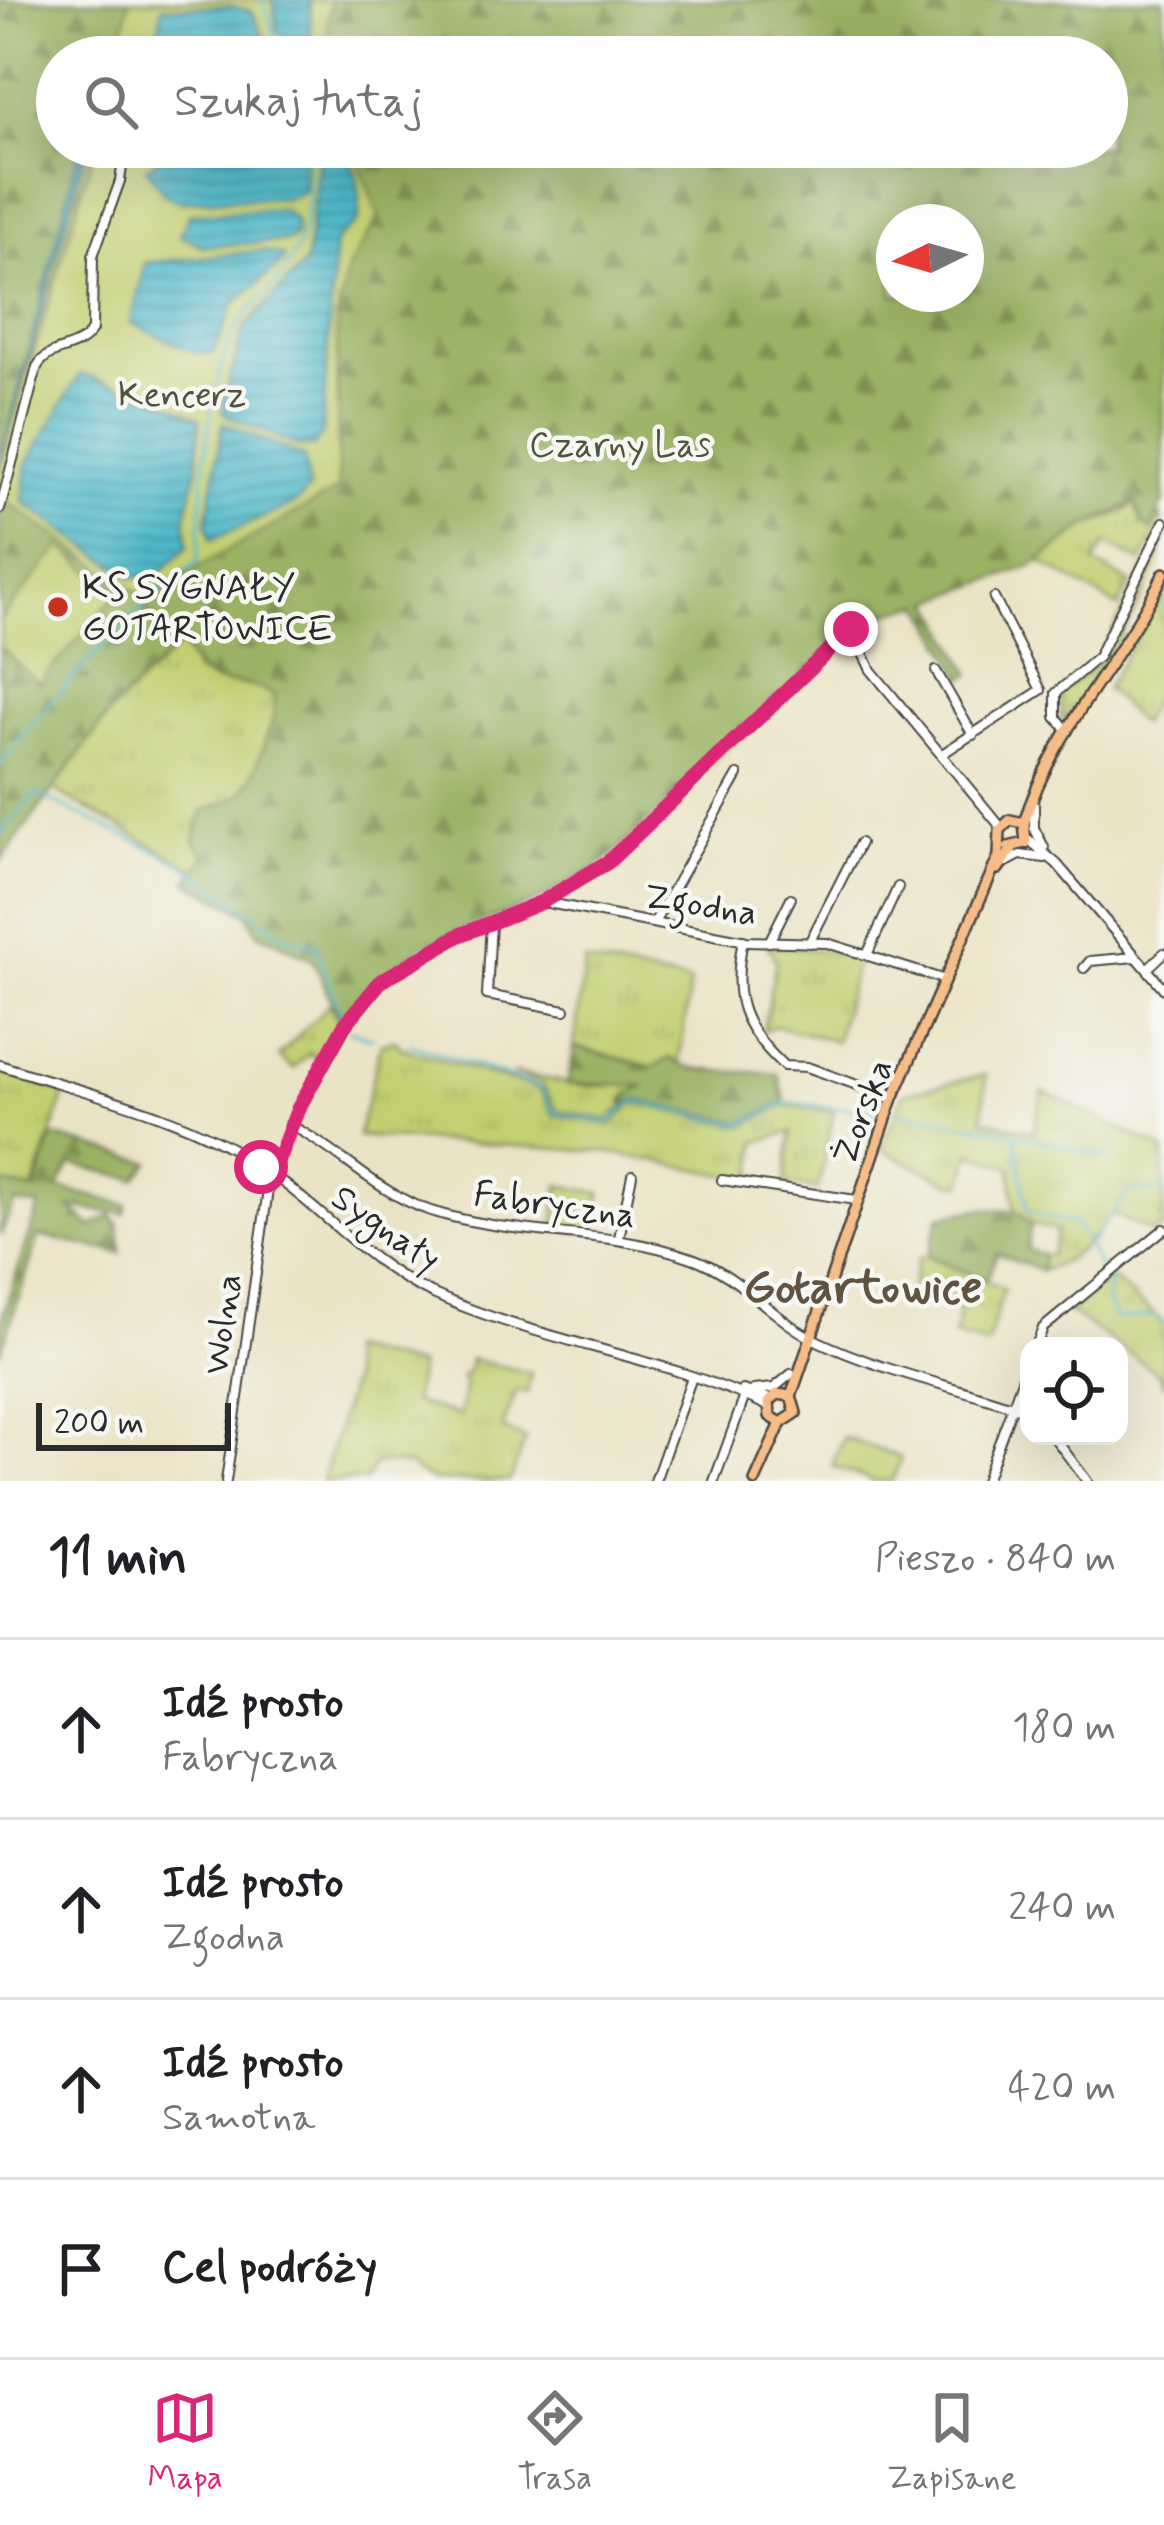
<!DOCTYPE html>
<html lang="pl">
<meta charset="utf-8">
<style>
body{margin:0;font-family:Mynerve,sans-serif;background:#f6f6f6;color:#202124}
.controls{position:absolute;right:36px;bottom:36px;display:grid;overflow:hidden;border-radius:24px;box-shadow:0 12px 48px #0002}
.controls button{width:108px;height:108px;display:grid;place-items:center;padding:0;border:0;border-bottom:3px solid #e0e0e0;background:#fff;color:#202124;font:60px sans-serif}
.compass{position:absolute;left:876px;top:204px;width:108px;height:108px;border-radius:50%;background:#fff;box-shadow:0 12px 48px #0002;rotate:265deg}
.scale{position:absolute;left:36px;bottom:30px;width:195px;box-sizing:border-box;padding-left:12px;border:6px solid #2b2b2b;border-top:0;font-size:33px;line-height:42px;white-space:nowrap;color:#2b2b2b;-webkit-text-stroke:9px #f6f6f2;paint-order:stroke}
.stop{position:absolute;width:36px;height:36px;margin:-27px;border:9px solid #db2777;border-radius:50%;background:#fff}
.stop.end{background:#db2777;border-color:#fff;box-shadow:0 3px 12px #0008}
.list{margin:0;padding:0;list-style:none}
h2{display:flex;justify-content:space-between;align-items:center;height:156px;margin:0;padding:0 48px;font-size:51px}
h2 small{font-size:39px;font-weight:400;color:#757577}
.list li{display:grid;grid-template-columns:78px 1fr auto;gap:36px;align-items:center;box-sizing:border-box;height:180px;padding:0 48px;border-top:3px solid #e0e0e0}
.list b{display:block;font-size:45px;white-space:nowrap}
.list p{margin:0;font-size:39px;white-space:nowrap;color:#757577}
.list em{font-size:39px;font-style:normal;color:#757577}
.icon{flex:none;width:66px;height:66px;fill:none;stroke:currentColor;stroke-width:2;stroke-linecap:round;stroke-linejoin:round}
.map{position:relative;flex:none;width:1164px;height:1481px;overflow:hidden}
.search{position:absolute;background:#fff;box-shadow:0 12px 48px #0002;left:36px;right:36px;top:36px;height:132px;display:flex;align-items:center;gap:30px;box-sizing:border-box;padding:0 42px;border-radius:66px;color:#757577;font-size:45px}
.sheet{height:876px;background:#fff}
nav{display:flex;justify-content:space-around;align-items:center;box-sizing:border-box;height:168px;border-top:3px solid #e0e0e0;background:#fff;font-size:33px;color:#757577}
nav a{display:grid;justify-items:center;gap:6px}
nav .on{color:#db2777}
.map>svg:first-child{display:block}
</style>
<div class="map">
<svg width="1164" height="1481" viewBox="0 0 1164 1481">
<defs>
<pattern id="grass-tufts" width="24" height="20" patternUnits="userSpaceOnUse" patternTransform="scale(3)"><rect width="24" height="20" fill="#c3cf71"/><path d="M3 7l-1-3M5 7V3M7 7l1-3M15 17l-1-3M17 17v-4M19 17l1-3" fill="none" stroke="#a8b262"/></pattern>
<pattern id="forest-firs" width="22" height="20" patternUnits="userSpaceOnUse" patternTransform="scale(3)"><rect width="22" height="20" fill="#9ab263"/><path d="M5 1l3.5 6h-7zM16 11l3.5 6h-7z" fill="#7e9152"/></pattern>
<pattern id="water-rules" width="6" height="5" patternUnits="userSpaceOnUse" patternTransform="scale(3)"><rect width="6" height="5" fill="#4db8c9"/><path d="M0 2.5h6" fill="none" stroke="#4096a3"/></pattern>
</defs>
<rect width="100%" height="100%" fill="#f6f6f2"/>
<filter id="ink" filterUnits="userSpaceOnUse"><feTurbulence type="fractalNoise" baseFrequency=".00833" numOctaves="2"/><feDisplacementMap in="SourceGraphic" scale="24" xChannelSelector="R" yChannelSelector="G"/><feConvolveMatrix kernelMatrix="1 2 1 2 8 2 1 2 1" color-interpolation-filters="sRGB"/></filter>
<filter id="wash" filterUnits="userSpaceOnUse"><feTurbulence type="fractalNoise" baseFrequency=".004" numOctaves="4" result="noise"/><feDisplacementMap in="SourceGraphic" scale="48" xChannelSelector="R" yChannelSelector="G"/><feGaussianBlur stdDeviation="2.7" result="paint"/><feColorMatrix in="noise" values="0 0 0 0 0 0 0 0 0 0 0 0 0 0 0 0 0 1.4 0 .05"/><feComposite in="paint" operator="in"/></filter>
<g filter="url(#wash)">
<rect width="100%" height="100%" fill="#ebe3c5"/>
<!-- grass -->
<g fill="url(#grass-tufts)" stroke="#777d4e" stroke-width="3">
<path d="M1136,501L1141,513L1157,520L1159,514L1162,520L1141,562L1106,543L1094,563L1131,583L1118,607L1040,561L1083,528L1125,511Z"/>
<path d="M1164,534C1164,567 1088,704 1061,720V692L1094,667Z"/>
<path d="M1164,591V658L1157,665L1164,680L1140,724L1106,688Z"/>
<path d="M181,643L197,674L251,682L273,695C281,756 226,818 198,871L50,788L111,711Z"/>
<path d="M767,944L858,955L836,1041L775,1026L763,1030L776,961Z"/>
<path d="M585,962L690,982L679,1065L653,1067L574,1047Z"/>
<path d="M330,1003L341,1026L320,1067L310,1052L293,1069L279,1056Z"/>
<path d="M395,1040L402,1048L539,1089L554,1115L611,1125L634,1103L744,1127L784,1105L834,1111L818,1189L785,1184L791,1132L757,1142L753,1180L608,1152L358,1136L381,1044Z"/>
<path d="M0,1071L65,1094L32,1192L0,1183Z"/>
<path d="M512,1073L585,1086L650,1085L623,1100L626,1105L608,1120L557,1110L542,1084Z"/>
<path d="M986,1075L983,1119L1033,1132L1043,1091L1164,1150V1227L1152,1233L1113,1214C1092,1240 1073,1261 1041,1271L1042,1254L1051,1256L1057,1231L1031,1224L1015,1211L1011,1167L971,1153L963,1184L951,1183L881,1149L904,1093Z"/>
<path d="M559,1185L601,1193L595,1232L554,1229Z"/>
<path d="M928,1256L1004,1289L987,1345L954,1336L960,1309L910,1295L918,1259Z"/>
<path d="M1109,1276L1164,1323V1387L1159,1374L1069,1312Z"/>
<path d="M347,1349L419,1366L413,1402L460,1416L465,1383L461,1377L468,1372L470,1359L531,1373L527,1393L517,1391L502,1429L526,1439L510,1481H432L408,1465L375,1463L365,1481H322L351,1381Z"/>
</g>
<!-- forest -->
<g fill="url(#forest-firs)" stroke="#626e47" stroke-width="3" fill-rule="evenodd">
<path d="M0,0H273L155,57H57V147H1107V57H311L310,0H1164V501L1151,530L1142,524L1135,502L1083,528L1034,565L932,601L971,674L964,678L922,604L865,619L603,863L538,901L426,943L377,981L342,1024L313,960L257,932L248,914L188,882L206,856L194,840L203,811C252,796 248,786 265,742C272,722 276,717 273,695C223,667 216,708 181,643L111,711L0,862V647L39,683L61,547L0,620ZM894,222H966V294H894Z"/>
<path d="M574,1047L653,1067L670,1058C692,1076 747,1070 778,1074L785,1100L743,1123L633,1099L626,1105L627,1095L645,1086L568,1084Z"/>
<path d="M52,1136L150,1162L136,1179L71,1164L58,1188L127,1205L125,1213L71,1208L92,1227L111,1215L119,1226L121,1253L39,1236L0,1354V1324L39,1206L14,1203L0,1236V1183L36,1190Z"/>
<path d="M982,1209L1015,1211L1031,1224L1027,1250L1042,1254L1041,1271L997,1253L987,1280L928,1256L939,1216Z"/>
</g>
<!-- park -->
<g fill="#c3cf71" stroke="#777d4e" stroke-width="3">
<path d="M130,0H330L327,57H117Z"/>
<path d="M95,147H353L379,217L347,270L337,317L338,490L144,597L0,497V466Z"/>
<path d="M61,546L117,594L39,684L0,647V620Z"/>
<path d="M843,1437L901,1458L892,1481H874L832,1466Z"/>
</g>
<!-- water -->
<g fill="url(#water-rules)" stroke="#3c727a" stroke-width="3">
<path d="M273,0H310L311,57H297L277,29Z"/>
<path d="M231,6L252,11L272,57H155L162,7Z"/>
<path d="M80,147H86L0,463Z"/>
<path d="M148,147H303L304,191L289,198L179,201L165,195L146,168L161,157Z"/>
<path d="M320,147H345C357,175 363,189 358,221L335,241L322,435L313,447H301L223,414V403L244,328L306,262Z"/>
<path d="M282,209L295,220L296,236L288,241L204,246L180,236L189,214Z"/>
<path d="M263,251L283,256V262L234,304L213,354L196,353L131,323L145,263Z"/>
<path d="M80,374L165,401L200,419L197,470L186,517L188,547L156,576L131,577L23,502L27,464Z"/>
<path d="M223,423L304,457L309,490L296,503L212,540L207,523Z"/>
</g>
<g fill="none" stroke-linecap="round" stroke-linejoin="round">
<!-- stream -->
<g stroke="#4db8c9" stroke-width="3">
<path d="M263,0L283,57"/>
<path d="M400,57L436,42L479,57"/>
<path d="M0,764C61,688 120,621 198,561C204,487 203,405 233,334C241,316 261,300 274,285C309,244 310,199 307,147"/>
<path d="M0,835L35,793L181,863L284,936L316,946L343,1020"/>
<path d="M349,1030L372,1038"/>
<path d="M410,1044L541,1088L555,1113L610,1123L634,1101L744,1125L783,1103L878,1111"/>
<path d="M899,1112L1001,1130L1108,1158L1109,1154"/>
<path d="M1016,1137L1028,1212L1076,1224L1104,1275"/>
<path d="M1091,1243L1128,1192L1164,1190"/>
<path d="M1109,1279L1107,1302L1116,1319L1155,1316L1164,1325"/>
</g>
</g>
</g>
<g filter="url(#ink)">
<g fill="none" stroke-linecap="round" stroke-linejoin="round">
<!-- minor casing -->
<g stroke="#484742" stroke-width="12">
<g id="minor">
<path d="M0,509L37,367C50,344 78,353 92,330L93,256L120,181L125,147"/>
<path d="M936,671L973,735"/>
<path d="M1068,731L1056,717V693L1098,657L1164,522"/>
<path d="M942,754L1041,690L994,598"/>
<path d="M1034,805V828L1044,847"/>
<path d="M1028,839L1057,864L1164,989"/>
<path d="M1007,862L1020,855L1045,858"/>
<path d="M543,902L746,941L827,943L942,979"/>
<path d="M491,923L487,995L565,1010"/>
<path d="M654,923L738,775"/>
<path d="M743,940C731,998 741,1026 784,1066L807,1067L893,1098"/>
<path d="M769,942L791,898"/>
<path d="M809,943L860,843"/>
<path d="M867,955L898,887"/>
<path d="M1084,968L1090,961L1136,957"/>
<path d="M1147,969L1164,953"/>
<path d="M0,1065C85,1093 179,1113 255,1162C316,1202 364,1262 431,1293C538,1342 660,1355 768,1406"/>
<path d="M290,1125C340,1150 376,1193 431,1211C516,1238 607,1228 692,1258C743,1276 771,1320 820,1342C886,1373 961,1387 1029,1412"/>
<path d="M722,1180L856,1200"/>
<path d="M619,1238L632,1175"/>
<path d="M1036,1346L1043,1328L1164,1229"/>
<path d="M743,1390L771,1399"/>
<path d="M754,1390L774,1388L791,1374"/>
<path d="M1053,1436L1087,1481"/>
<path d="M226,1481L269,1183L298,1109L345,1026L381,981L460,935L542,902L608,862L851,629L871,670L1001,827"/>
<path d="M655,1481L692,1377"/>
<path d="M714,1481L746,1393"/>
<path d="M985,1481L1029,1361"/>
</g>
</g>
<!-- major casing -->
<g stroke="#484742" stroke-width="14">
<g id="major">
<path d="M1024,823C1051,732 1123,659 1164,573"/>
<path d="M1008,847L1026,843L1024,823"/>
<path d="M998,869L1012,849"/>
<path d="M791,1396L893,1098L999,856L1000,830L1010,820L1024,823"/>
<path d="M781,1423L770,1416L769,1402L777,1394L791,1396"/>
<path d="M781,1423L796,1413L791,1396"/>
<path d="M755,1481L781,1423"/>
</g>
</g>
<!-- minor -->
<use href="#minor" stroke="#fff" stroke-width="8"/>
<!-- major -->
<use href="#major" stroke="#f7bd88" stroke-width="9"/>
</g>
</g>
<g fill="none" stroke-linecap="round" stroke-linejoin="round" filter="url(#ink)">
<!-- route -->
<path stroke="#db2777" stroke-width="15" d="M261,1167L272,1175L298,1109L344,1026L381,981L460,935L542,902L608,862L851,629"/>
</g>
<!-- markers -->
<circle fill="#c8321e" stroke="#f6f6f2" stroke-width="4.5" cx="58" cy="607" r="12"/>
<g text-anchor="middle" stroke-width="9" stroke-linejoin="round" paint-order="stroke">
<!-- park labels -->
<g font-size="36" fill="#51543c" stroke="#f6f6f2">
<text x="182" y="406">Kencerz</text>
<text x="620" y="456">Czarny Las</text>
</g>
<!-- poi labels -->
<g font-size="36" fill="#2b2b2b" stroke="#f6f6f2" text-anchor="start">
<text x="82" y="599">KS SYGNAŁY<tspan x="82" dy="41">GOTARTOWICE</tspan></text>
</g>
<!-- street labels -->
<g font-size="36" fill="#2b2b2b" stroke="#f6f6f2">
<text transform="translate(701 903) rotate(9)" y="13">Zgodna</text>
<text transform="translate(861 1111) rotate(-69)" y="13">Żorska</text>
<text transform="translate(555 1203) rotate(8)" y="13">Fabryczna</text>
<text transform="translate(387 1227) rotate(35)" y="13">Sygnały</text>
<text transform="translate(221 1324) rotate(-82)" y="13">Wolna</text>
</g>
<!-- district labels -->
<g font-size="48" font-weight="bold" fill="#615342" stroke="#f6f6f2">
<text x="863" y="1302">Gotartowice</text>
</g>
</g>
</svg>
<div class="controls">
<button><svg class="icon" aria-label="locate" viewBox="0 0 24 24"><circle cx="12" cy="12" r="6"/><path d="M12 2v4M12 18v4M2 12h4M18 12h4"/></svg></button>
</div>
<svg class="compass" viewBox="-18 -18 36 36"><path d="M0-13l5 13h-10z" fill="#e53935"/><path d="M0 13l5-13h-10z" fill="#757577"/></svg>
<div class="scale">200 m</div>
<div class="stop" style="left:261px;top:1167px"></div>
<div class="stop end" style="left:851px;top:629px"></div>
<div class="search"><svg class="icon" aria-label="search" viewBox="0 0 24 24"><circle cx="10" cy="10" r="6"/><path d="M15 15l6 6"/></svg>Szukaj tutaj</div>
</div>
<section class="sheet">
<h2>11 min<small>Pieszo · 840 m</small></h2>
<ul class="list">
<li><svg class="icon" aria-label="ahead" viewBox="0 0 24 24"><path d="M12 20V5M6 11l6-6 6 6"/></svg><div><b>Idź prosto</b><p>Fabryczna</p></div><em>180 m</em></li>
<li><svg class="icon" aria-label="ahead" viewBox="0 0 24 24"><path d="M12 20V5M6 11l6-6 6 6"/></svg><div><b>Idź prosto</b><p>Zgodna</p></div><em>240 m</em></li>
<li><svg class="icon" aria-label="ahead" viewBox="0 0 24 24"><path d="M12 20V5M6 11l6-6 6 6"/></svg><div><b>Idź prosto</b><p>Samotna</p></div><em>420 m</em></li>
<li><svg class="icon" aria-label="arrive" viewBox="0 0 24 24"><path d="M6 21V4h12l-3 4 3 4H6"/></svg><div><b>Cel podróży</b></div></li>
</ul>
</section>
<nav>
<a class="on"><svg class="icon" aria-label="map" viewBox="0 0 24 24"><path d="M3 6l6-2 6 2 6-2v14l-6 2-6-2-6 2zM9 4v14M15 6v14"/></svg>Mapa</a>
<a><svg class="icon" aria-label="directions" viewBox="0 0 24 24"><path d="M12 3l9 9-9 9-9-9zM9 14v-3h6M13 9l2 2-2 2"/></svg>Trasa</a>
<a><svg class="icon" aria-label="saved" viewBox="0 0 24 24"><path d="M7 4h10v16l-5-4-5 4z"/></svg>Zapisane</a>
</nav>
